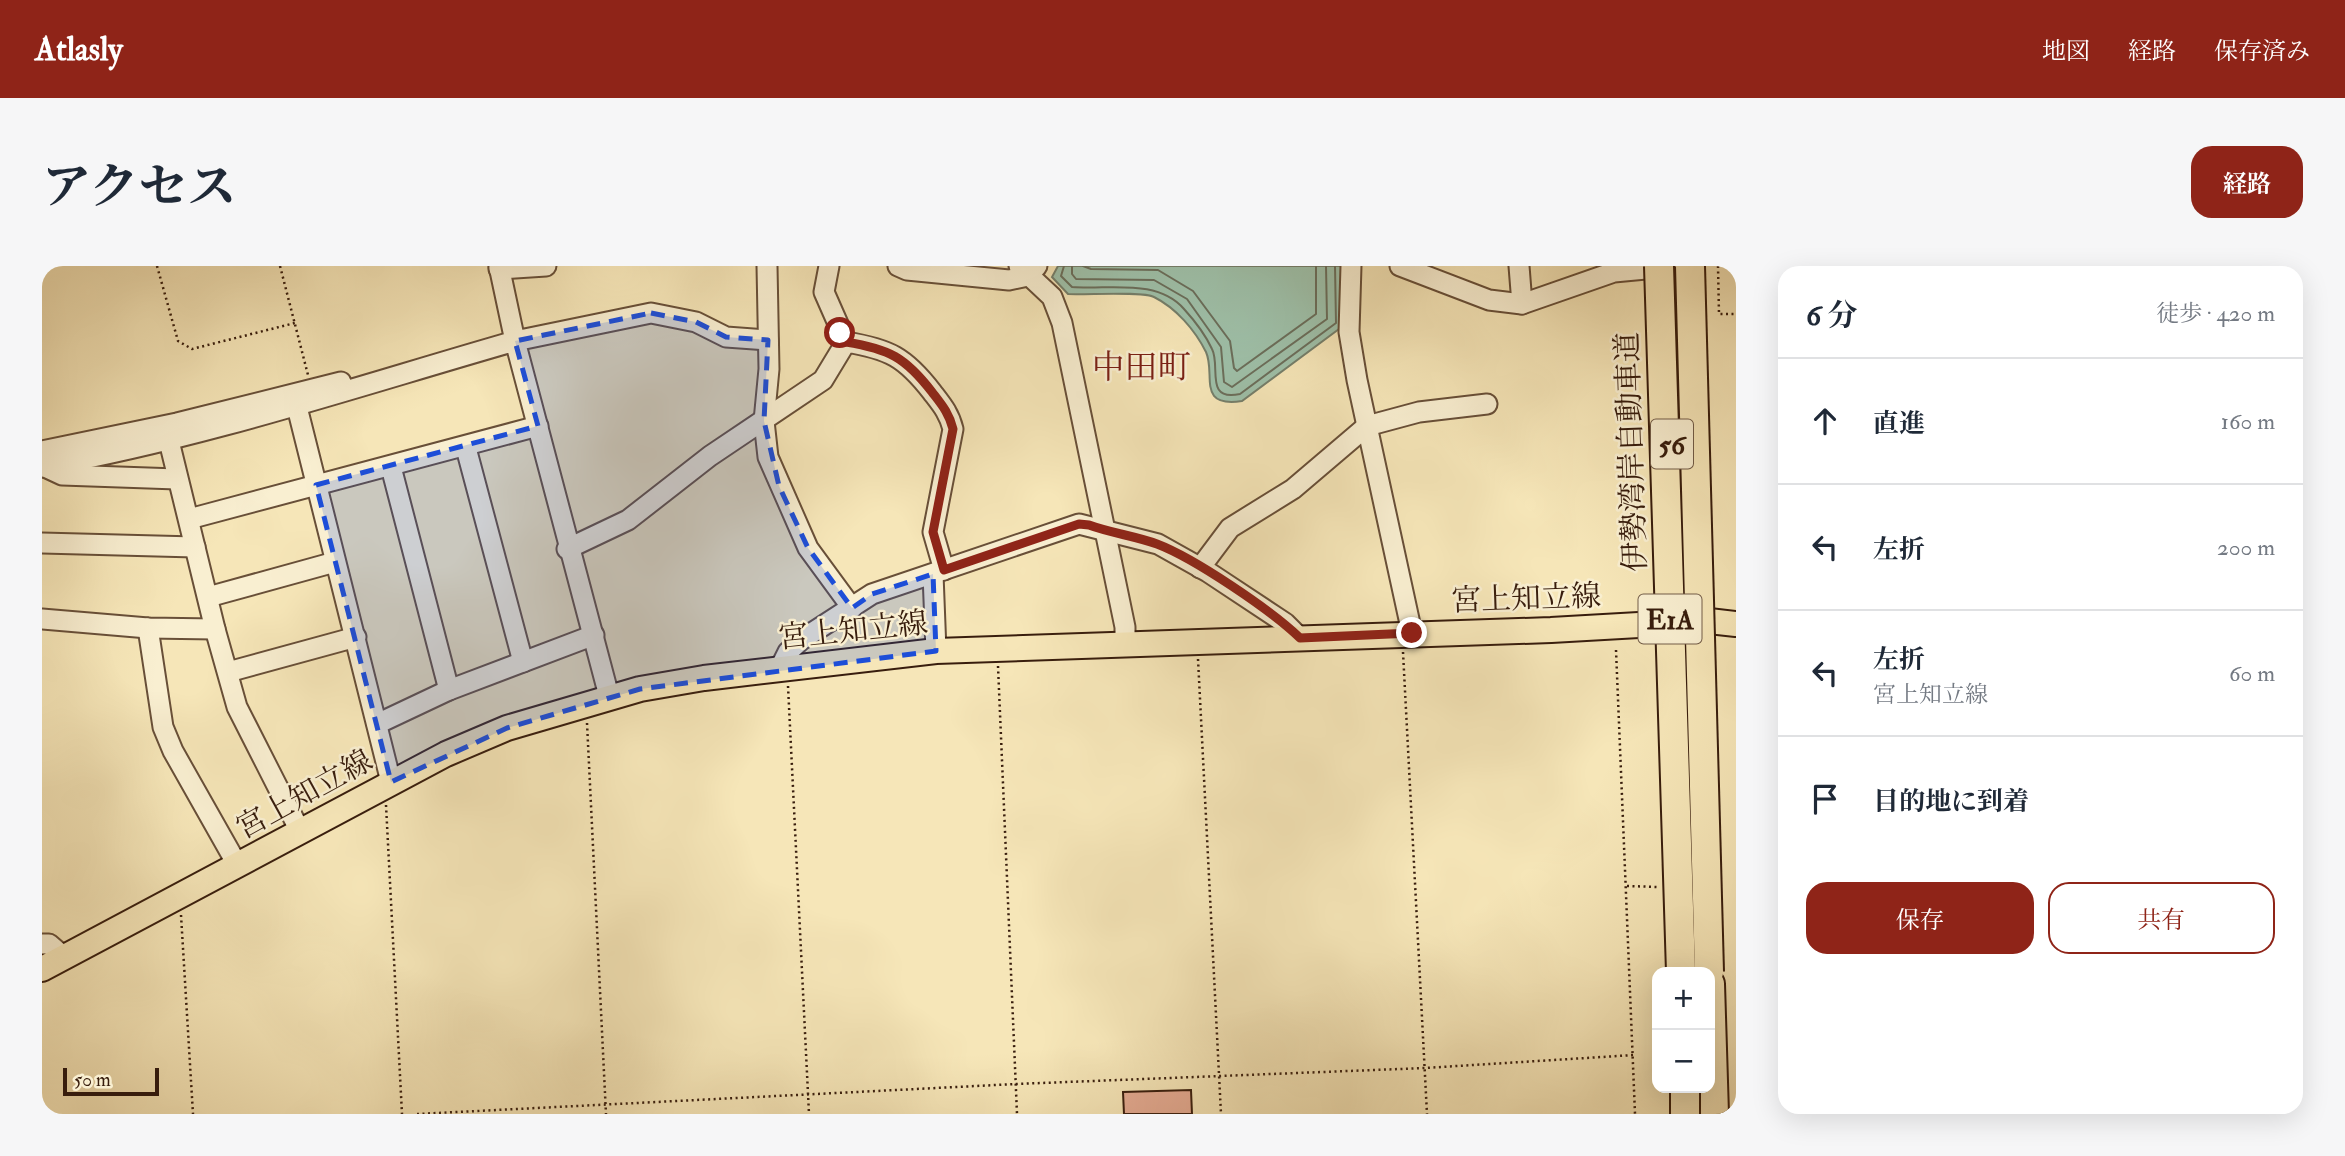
<!DOCTYPE html>
<html lang="ja">
<meta charset="utf-8">
<style>
body{margin:0;font-family:"IM FELL Double Pica","Noto Serif JP",serif;background:#f6f6f7;color:#1f2937}
.controls{position:absolute;right:21px;bottom:21px;display:grid;overflow:hidden;border-radius:14px;box-shadow:0 7px 28px #0002}
.controls button{width:63px;height:63px;display:grid;place-items:center;padding:0;border:0;border-bottom:2px solid #e0e1e3;background:#fff;color:#1f2937;font:35px sans-serif}
.scale{position:absolute;left:21px;bottom:18px;width:96px;box-sizing:border-box;padding-left:7px;border:4px solid #381d0d;border-top:0;font-size:19px;line-height:24px;white-space:nowrap;color:#381d0d;-webkit-text-stroke:5px #f9efd1;paint-order:stroke}
.stop{position:absolute;width:21px;height:21px;margin:-16px;border:5px solid #8f2418;border-radius:50%;background:#fff}
.stop.end{background:#8f2418;border-color:#fff;box-shadow:0 2px 7px #0008}
.list{margin:0;padding:0;list-style:none}
h2{display:flex;justify-content:space-between;align-items:center;height:91px;margin:0;padding:0 28px;font-size:30px}
h2 small{font-size:23px;font-weight:400;color:#747a83}
.list li{display:grid;grid-template-columns:46px 1fr auto;gap:21px;align-items:center;box-sizing:border-box;height:126px;padding:0 28px;border-top:2px solid #e0e1e3}
.list b{display:block;font-size:26px;white-space:nowrap}
.list p{margin:0;font-size:23px;white-space:nowrap;color:#747a83}
.list em{font-size:23px;font-style:normal;color:#747a83}
.actions{display:flex;gap:14px;padding:21px 28px}
.actions a{flex:1;padding:16px 0;border:2px solid #8f2418;border-radius:21px;text-align:center;font-size:24px;color:#8f2418}
.actions .main{background:#8f2418;color:#fff}
.icon{flex:none;width:38px;height:38px;fill:none;stroke:currentColor;stroke-width:2;stroke-linecap:round;stroke-linejoin:round}
.map{position:relative;flex:none;width:1694px;height:848px;overflow:hidden;border-radius:21px}
header{display:flex;align-items:center;gap:42px;box-sizing:border-box;height:98px;padding:0 35px;background:#8f2418;color:#fff}
header strong{font-size:33px}
nav{display:flex;gap:38px;margin-inline-start:auto;font-size:24px}
.intro{display:flex;align-items:center;justify-content:space-between;box-sizing:border-box;height:168px;padding:0 42px}
h1{margin:0;font-size:49px}
.button{padding:18px 32px;border-radius:21px;background:#8f2418;color:#fff;font-size:24px;font-weight:700}
main{display:flex;gap:42px;padding:0 42px}
aside{flex:1;background:#fff;border-radius:21px;box-shadow:0 7px 28px #0002}
.map>svg:first-child{display:block}
</style>
<header>
<strong>Atlasly</strong>
<nav><a>地図</a><a>経路</a><a>保存済み</a></nav>
</header>
<div class="intro"><h1>アクセス</h1><a class="button">経路</a></div>
<main>
<div class="map">
<svg width="1694" height="848" viewBox="0 0 1694 848">
<rect width="100%" height="100%" fill="#f6e6b8"/>
<filter id="stains"><feTurbulence type="fractalNoise" baseFrequency=".00286" numOctaves="4"/><feColorMatrix values="0 0 0 0 .2 0 0 0 0 .09 0 0 0 0 .02 0 0 0 .5 -.17"/></filter>
<radialGradient id="worn" r=".72"><stop offset=".6" stop-color="#630" stop-opacity="0"/><stop offset="1" stop-color="#630" stop-opacity=".3"/></radialGradient>
<!-- water -->
<path fill="#9ec0a9" stroke="#757f6b" stroke-width="2" d="M1016,0H1300L1301,60L1200,135C1154,142 1174,108 1164,86C1153,64 1134,42 1112,31C1101,25 1044,29 1026,28L1010,11Z"/>
<g fill="none" stroke-linecap="round" stroke-linejoin="round">
<!-- shore -->
<g stroke="#6b6e5b" stroke-width="2">
<path d="M1022,0L1019,10L1030,21C1067,24 1115,12 1142,43C1152,54 1164,70 1170,83C1179,100 1162,136 1198,128L1294,57L1293,0"/>
<path d="M1030,0V8L1034,13L1112,14L1145,33L1179,81L1182,116L1190,121L1285,53L1284,0"/>
<path d="M1041,0L1049,3L1116,4L1151,25L1188,75L1192,102L1195,105L1274,48V0"/>
</g>
</g>
<!-- building -->
<path fill="#e5ab93" stroke="#381d0d" stroke-width="2" d="M1149,824L1150,848H1082L1081,826Z"/>
<g fill="none" stroke-linecap="round" stroke-linejoin="round">
<!-- minor casing -->
<g stroke="#684f38" stroke-width="23">
<g id="minor">
<path d="M457,0L473,75L609,47L654,56L684,71L726,74"/>
<path d="M725,0L727,103L722,155L726,191L766,282L810,342"/>
<path d="M787,0L782,26L804,76"/>
<path d="M856,0L865,4L967,14L986,10L995,0"/>
<path d="M977,0L1010,31L1020,57L1083,361V380"/>
<path d="M1309,0L1307,66L1315,114L1370,367"/>
<path d="M1358,0L1447,34L1480,38L1572,6L1625,1"/>
<path d="M1477,0L1480,38"/>
<path d="M457,3L504,0"/>
<path d="M255,141L349,516"/>
<path d="M127,175L173,363L195,441L259,567"/>
<path d="M424,182L481,396"/>
<path d="M0,185L135,157L299,116"/>
<path d="M0,201C162,172 316,120 473,75L567,430"/>
<path d="M349,201L407,424"/>
<path d="M5,202L20,209L135,213"/>
<path d="M147,253L496,160"/>
<path d="M0,277L153,281"/>
<path d="M525,283L586,254L668,190L781,114L804,76C847,83 863,91 890,126C900,139 907,147 911,163L891,266L902,304"/>
<path d="M1158,302L1188,262L1251,223L1325,160L1377,146L1445,138"/>
<path d="M891,308L894,385"/>
<path d="M166,331L293,296"/>
<path d="M0,353L106,362L173,363"/>
<path d="M106,362L121,461L131,485L196,600"/>
<path d="M737,404L746,386L759,374L830,328L1037,258L1116,278L1166,306L1243,357L1258,372"/>
<path d="M186,406L314,371"/>
<path d="M335,458L407,424L552,369"/>
<path d="M0,678H7L22,691"/>
</g>
</g>
<!-- major casing -->
<g stroke="#381d0d" stroke-width="28">
<path id="major" d="M0,703L404,488L465,462L598,423L662,412L894,385L1509,364L1667,355L1694,358"/>
</g>
<!-- highway casing -->
<g stroke="#381d0d" stroke-width="32">
<path id="highway" d="M1668,718L1672,848"/>
</g>
<!-- path -->
<g stroke="#381d0d" stroke-width="2.5" stroke-dasharray="2 3.5" stroke-linecap="butt">
<path d="M115,0L136,75L150,83L253,57"/>
<path d="M238,0L266,109"/>
<path d="M1676,0L1677,48H1694"/>
<path d="M1574,384L1593,848"/>
<path d="M1361,386L1385,848"/>
<path d="M1156,393L1179,848"/>
<path d="M956,400L975,848"/>
<path d="M746,420L767,848"/>
<path d="M545,457L564,848"/>
<path d="M344,539L360,848"/>
<path d="M1585,620L1616,621"/>
<path d="M139,649L151,848"/>
<path d="M375,848L974,818L1383,802L1592,789"/>
</g>
<!-- minor -->
<use href="#minor" stroke="#f9efd1" stroke-width="19"/>
<!-- major -->
<use href="#major" stroke="#f6e6b8" stroke-width="24"/>
<!-- highway -->
<use href="#highway" stroke="#f6e6b8" stroke-width="28"/>
<!-- highway-bridge casing -->
<g stroke="#381d0d" stroke-width="32" stroke-linecap="butt">
<g id="highway-bridge">
<path d="M1617,0L1639,706"/>
<path d="M1648,0L1667,706"/>
<path d="M1643,822V848"/>
</g>
</g>
<!-- highway-bridge -->
<use href="#highway-bridge" stroke="#f6e6b8" stroke-width="28"/>
</g>
<g fill="none" stroke-linecap="round" stroke-linejoin="round">
<!-- route -->
<path stroke="#8f2418" stroke-width="9" d="M798,67L804,76C847,83 863,91 890,126C900,139 907,147 911,163L891,266L902,304L1037,258L1047,259C1069,267 1093,270 1115,278C1152,292 1229,344 1258,372L1370,367"/>
</g>
<!-- marked area -->
<path fill="#1d4ed8" fill-opacity="0.2" stroke="#1d4ed8" stroke-width="5" stroke-dasharray="14 9" stroke-linejoin="round" d="M609,47L654,56L684,71L726,74L722,155L737,220L766,282L810,342L830,328L891,308L894,385L598,423L465,462L349,516L274,219L496,160L473,75Z"/>
<g text-anchor="middle" stroke-width="5" stroke-linejoin="round" paint-order="stroke">
<!-- shield labels -->
<g fill="#f9efd1" stroke="#725c48" stroke-width="2">
<rect x="1609" y="153.5" width="42" height="49" rx="5"/>
<rect x="1596.5" y="328.5" width="63" height="49" rx="5"/>
</g>
<g font-size="28" font-weight="bold" fill="#381d0d">
<text x="1630" y="188">56</text>
<text x="1628" y="363">E1A</text>
</g>
<!-- street labels -->
<g font-size="30" fill="#381d0d" stroke="#f9efd1">
<text transform="translate(1589 186) rotate(-92)" y="10">伊勢湾岸自動車道</text>
<text transform="translate(1484 332) rotate(-2)" y="10">宮上知立線</text>
<text transform="translate(811 364) rotate(-6)" y="10">宮上知立線</text>
<text transform="translate(262 528) rotate(-29)" y="10">宮上知立線</text>
</g>
<!-- quarter labels -->
<g font-size="33" fill="#7a1f14" stroke="#f9efd1">
<text x="1099" y="112">中田町</text>
</g>
</g>
<rect width="100%" height="100%" filter="url(#stains)"/>
<rect width="100%" height="100%" fill="url(#worn)"/>
</svg>
<div class="controls">
<button>+</button>
<button>−</button>
</div>
<div class="scale">50 m</div>
<div class="stop" style="left:798px;top:67px"></div>
<div class="stop end" style="left:1370px;top:367px"></div>
</div>
<aside>
<h2>6 分<small>徒歩 · 420 m</small></h2>
<ul class="list">
<li><svg class="icon" aria-label="ahead" viewBox="0 0 24 24"><path d="M12 20V5M6 11l6-6 6 6"/></svg><div><b>直進</b></div><em>160 m</em></li>
<li><svg class="icon" aria-label="left" viewBox="0 0 24 24"><path d="M17 20v-9H6M10 6l-5 5 5 5"/></svg><div><b>左折</b></div><em>200 m</em></li>
<li><svg class="icon" aria-label="left" viewBox="0 0 24 24"><path d="M17 20v-9H6M10 6l-5 5 5 5"/></svg><div><b>左折</b><p>宮上知立線</p></div><em>60 m</em></li>
<li><svg class="icon" aria-label="arrive" viewBox="0 0 24 24"><path d="M6 21V4h12l-3 4 3 4H6"/></svg><div><b>目的地に到着</b></div></li>
</ul>
<div class="actions"><a class="main">保存</a><a>共有</a></div>
</aside>
</main>
